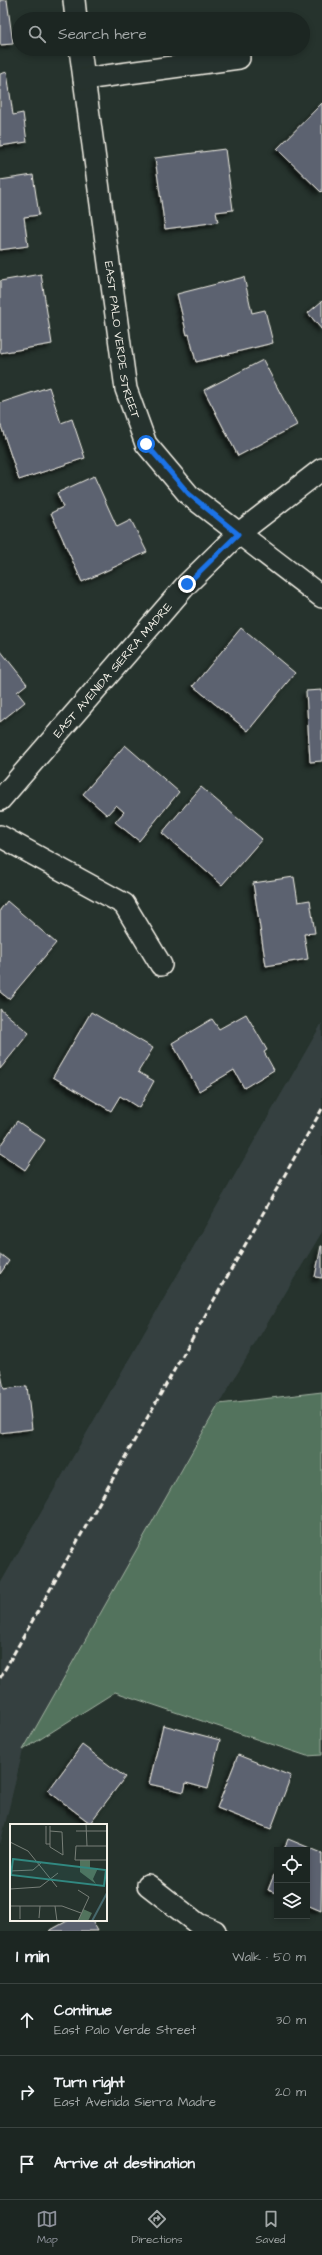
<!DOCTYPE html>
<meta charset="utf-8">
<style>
body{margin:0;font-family:"Architects Daughter",sans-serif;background:#29322f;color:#f1f3f6}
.controls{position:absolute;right:12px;bottom:12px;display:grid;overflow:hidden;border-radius:0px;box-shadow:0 2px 6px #0003}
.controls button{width:36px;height:36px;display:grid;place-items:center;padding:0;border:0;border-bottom:1px solid #3a4340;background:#1c2622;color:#f1f3f6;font:20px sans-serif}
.stop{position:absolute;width:12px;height:12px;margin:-9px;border:3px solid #1a73e8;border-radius:50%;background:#fff}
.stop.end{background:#1a73e8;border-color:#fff;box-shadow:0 1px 4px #0008}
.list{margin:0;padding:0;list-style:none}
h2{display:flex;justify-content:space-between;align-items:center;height:52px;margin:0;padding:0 16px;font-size:17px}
h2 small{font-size:13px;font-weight:400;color:#a0a5a5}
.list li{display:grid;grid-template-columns:26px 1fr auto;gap:12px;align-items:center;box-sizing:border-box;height:72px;padding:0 16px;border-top:1px solid #3a4340}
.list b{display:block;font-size:15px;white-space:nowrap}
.list p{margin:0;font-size:13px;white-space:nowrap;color:#a0a5a5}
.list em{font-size:13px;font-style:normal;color:#a0a5a5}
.icon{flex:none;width:22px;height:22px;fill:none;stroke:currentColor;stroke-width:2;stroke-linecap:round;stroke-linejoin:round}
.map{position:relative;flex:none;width:322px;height:1931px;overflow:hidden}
.search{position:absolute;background:#1c2622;box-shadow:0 2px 6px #0003;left:12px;right:12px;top:12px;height:44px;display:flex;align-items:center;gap:10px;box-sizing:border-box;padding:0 14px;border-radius:22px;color:#a0a5a5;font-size:15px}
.sheet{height:268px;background:#1c2622}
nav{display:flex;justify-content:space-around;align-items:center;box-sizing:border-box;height:56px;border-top:1px solid #3a4340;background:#1c2622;font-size:11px;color:#a0a5a5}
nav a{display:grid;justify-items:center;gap:2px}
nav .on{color:#8c9099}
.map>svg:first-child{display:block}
</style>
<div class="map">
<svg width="322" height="1931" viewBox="0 0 322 1931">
<defs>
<filter id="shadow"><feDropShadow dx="-3.5" dy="3.5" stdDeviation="2" flood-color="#0009"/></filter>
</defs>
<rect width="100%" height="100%" fill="#26332d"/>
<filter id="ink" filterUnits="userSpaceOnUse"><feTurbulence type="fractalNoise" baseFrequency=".025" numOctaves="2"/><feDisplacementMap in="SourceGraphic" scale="8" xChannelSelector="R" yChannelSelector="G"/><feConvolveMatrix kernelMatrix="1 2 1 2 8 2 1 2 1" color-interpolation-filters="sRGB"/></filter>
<g filter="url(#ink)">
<!-- built -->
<path fill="#364141" d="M322,1023V1232L219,1404L23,1750L0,1845V1584Z"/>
<!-- green -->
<path fill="#52735d" stroke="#a3b2a2" d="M322,1392V1755L307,1756L115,1692L23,1750L219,1404Z"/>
<!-- building -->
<g fill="#5b6270" stroke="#f4f1e8" filter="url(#shadow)">
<path d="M0,0H7L13,44L0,45Z"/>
<path d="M7,72L13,115L23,113L27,142L0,146V74Z"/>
<path d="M322,103V191L321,192L277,149Z"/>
<path d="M225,149L233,210L216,212L218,222L165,229L155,158Z"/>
<path d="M33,175L39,215L24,217L28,246L0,250V180Z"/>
<path d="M41,274L52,344L0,353V281Z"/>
<path d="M244,277L252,313L265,310L273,343L196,362L189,334L187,335L177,294Z"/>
<path d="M322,301V330L308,313Z"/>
<path d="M263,360L297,425L238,456L204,390Z"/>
<path d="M49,387L61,423L72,419L85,458L19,480L0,423V403Z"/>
<path d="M94,476L117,527L131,520L147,552L82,582L51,513L63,507L57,493Z"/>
<path d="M241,628L295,673L248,731L193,686Z"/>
<path d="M0,650L27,684L17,692L25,702L0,722Z"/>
<path d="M322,690V761L310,762L306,691Z"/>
<path d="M125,745L179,792L139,841L115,822L124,812L116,805L107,815L83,794Z"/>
<path d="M201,787L262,839L222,885L162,833Z"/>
<path d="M294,877L298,902L310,900L315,933L304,934L308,959L266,966L253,883Z"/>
<path d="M7,901L56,943L9,999L0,992V910Z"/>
<path d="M0,1009L29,1033L0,1069Z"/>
<path d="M91,1012L153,1048L138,1072L154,1081L139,1108L120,1096L111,1111L53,1077Z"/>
<path d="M246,1014L267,1050L264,1052L274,1070L244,1088L234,1070L199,1091L172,1043L212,1019L219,1029Z"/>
<path d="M17,1121L45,1140L25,1170L0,1153V1146Z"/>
<path d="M321,1246H322V1278L315,1277Z"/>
<path d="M0,1254L9,1261L0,1274Z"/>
<path d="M0,1369L4,1389L27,1386L32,1429L0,1433Z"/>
<path d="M163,1725L220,1740L208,1789L186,1783L184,1792L149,1784Z"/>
<path d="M82,1745L125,1777L90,1823L48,1791Z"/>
<path d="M238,1755L291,1776L271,1829L217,1808Z"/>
<path d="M288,1839L322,1853L321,1911L307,1905V1850H284Z"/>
<path d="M277,1867V1893L268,1890Z"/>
<path d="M69,1920H92L98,1931H49Z"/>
</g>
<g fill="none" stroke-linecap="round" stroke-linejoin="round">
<!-- minor casing -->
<g stroke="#f4f1e8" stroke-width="24">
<g id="minor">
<path d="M74,0L76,19"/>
<path id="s1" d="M80,49L126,389L146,444L189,495L322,597"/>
<path d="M84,79L239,58"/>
<path id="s2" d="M0,800L187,584L238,534L322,469"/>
<path d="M0,836L124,904L161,965"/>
<path d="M148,1885L198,1924L215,1931"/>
</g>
</g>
<!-- minor -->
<use href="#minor" stroke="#26332d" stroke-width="21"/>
<!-- rail -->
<path stroke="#f4f1e8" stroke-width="3" stroke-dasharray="6 3" stroke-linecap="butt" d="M0,1678L322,1109"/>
</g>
</g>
<g fill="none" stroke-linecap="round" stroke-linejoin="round" filter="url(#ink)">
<!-- route -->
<path stroke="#1a73e8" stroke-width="5" d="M146,444L189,494L238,534L187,584"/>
</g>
<g text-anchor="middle" stroke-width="3.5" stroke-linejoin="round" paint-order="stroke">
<!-- street labels -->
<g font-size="12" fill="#f4f1e8" stroke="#26332d">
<text dy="4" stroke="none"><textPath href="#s1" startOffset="294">EAST PALO VERDE STREET</textPath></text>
<text dy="4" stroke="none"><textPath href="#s2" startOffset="172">EAST AVENIDA SIERRA MADRE</textPath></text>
</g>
</g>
<!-- overview -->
<g transform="translate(10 1824)">
<rect width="97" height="97" fill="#26332d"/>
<path d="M70,36H80V44H88L83,55L86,60L70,48ZM73,85L82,89L78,97H68Z" fill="#52735d"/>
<path fill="none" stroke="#47696d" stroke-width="2" d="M82,97L97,69"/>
<path fill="none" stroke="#787f78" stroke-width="1" d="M76,0L77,22M36,2V20H40M40,7L52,8L53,31L40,23V2M66,7H97M0,18L18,27L47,63M97,22H66L65,36H97M0,47L23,46L32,38M0,65L30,63L48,49M0,82H52L71,89M10,82V95M45,82L47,97M29,94L30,82M68,97L79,73L68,66"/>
<path fill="#318880" fill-opacity="0.15" stroke="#318880" stroke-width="2" d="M3,35L96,46L94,62L1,51Z"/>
<rect width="97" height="97" fill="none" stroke="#f4f1e8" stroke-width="2"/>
</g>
</svg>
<div class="controls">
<button><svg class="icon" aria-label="locate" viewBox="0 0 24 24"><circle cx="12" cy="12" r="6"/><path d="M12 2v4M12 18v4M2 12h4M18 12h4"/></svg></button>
<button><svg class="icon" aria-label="layers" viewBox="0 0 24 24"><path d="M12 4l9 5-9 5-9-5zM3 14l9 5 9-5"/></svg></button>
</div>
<div class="stop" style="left:146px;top:444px"></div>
<div class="stop end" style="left:187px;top:584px"></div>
<div class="search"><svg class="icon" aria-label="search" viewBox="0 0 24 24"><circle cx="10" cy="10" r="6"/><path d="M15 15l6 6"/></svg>Search here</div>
</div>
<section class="sheet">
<h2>1 min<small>Walk · 50 m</small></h2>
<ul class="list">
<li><svg class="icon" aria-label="ahead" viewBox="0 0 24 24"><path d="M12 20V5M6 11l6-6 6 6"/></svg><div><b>Continue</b><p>East Palo Verde Street</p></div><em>30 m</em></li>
<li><svg class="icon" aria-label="right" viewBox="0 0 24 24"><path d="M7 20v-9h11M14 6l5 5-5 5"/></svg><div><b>Turn right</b><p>East Avenida Sierra Madre</p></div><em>20 m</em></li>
<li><svg class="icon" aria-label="arrive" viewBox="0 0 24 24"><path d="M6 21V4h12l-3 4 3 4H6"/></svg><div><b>Arrive at destination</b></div></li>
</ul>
</section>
<nav>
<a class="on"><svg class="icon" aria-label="map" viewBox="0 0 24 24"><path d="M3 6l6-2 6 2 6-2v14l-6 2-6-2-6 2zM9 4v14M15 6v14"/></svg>Map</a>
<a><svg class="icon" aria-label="directions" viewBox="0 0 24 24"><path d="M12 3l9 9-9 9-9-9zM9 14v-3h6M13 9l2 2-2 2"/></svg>Directions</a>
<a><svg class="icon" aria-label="saved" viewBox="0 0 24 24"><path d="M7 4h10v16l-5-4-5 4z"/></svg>Saved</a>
</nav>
